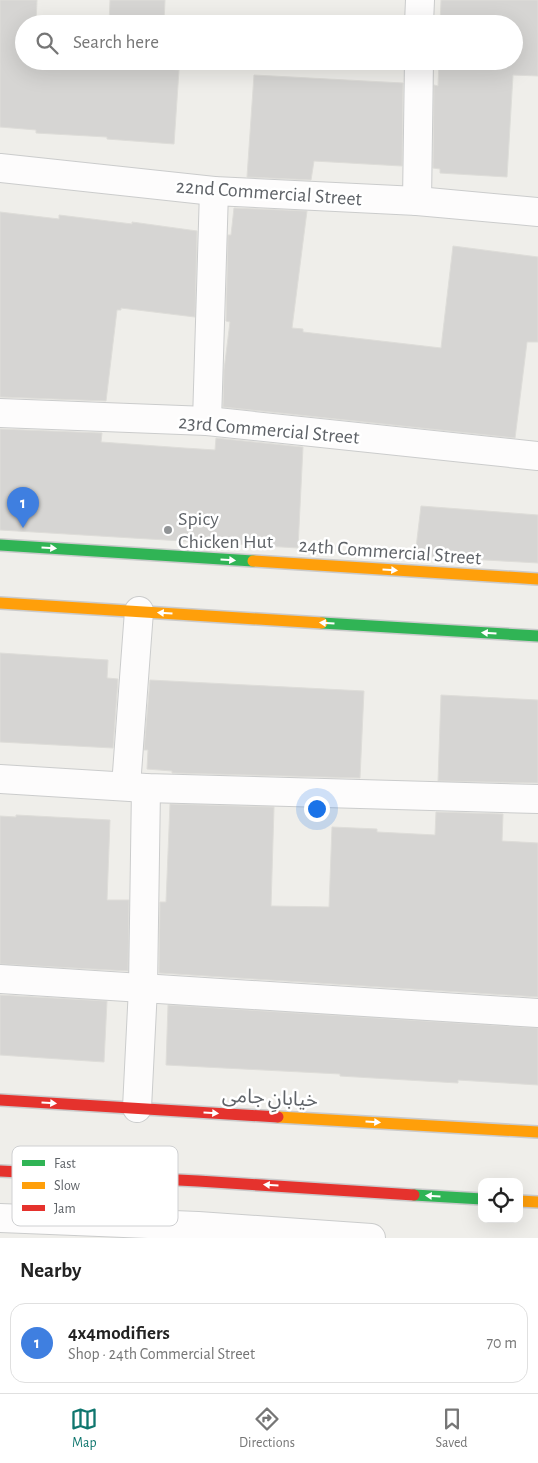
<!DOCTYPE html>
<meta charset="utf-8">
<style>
body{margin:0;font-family:"Alegreya Sans","Noto Sans Arabic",sans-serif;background:#f2f2f2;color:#222}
.controls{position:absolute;right:15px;bottom:15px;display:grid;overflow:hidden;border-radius:10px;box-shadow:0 5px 20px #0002}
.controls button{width:45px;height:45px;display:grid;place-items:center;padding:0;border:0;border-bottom:1px solid #e0e0e0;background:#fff;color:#222;font:25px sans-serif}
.you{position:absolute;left:316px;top:808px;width:18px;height:18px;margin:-12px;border:4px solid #fff;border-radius:50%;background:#1a73e8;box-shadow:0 0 0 8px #1a73e833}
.badge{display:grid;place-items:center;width:32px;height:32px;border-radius:50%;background:#0f766e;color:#fff;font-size:16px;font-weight:700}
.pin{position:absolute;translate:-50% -41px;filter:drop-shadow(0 1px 2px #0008)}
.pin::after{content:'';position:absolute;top:26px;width:18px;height:15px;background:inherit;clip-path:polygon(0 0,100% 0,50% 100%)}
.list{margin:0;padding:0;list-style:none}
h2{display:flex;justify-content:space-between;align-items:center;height:65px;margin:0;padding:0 20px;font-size:21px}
h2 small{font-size:16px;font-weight:400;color:#767676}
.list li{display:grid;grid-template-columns:32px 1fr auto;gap:15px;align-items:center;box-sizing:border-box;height:80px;margin:0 10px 10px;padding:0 10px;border:1px solid #e0e0e0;border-radius:15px}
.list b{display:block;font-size:19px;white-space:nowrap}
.list p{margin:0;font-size:16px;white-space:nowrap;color:#767676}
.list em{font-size:16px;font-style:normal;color:#767676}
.icon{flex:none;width:28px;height:28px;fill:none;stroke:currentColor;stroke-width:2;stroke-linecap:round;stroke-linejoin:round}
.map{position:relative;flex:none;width:538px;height:1238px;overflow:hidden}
.search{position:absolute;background:#fff;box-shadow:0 5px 20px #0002;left:15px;right:15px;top:15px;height:55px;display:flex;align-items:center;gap:12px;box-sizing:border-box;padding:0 18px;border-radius:28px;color:#767676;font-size:19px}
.sheet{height:155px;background:#fff}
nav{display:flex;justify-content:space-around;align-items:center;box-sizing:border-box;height:70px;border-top:1px solid #e0e0e0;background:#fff;font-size:14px;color:#767676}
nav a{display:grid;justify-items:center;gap:2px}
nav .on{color:#0f766e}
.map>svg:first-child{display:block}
</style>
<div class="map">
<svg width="538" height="1238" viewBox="0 0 538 1238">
<rect width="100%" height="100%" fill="#efeeea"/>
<!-- building -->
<g fill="#d6d5d3" stroke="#deddd9">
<path d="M0,0H37L36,24H24V61H163V69L179,70L174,144L107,139V137L36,133V130L0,127Z"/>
<path d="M110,0H165L164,24H109Z"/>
<path d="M441,0H538V76L513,75L507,177L440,173V169L433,168L434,85L438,86L439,61H514V24H440Z"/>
<path d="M254,75L403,83L402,166L314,161L311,180L247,177Z"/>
<path d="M234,208L307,211L292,328L303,329V332L441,348L453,246L538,257V342H527L515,438L223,407L224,370L230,322L226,321L228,235H231Z"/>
<path d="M0,212L59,219V215L132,224V222L197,231L195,317L121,308V310H117L106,401L0,397Z"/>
<path d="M0,429L102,433L101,442L184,448L215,450L216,438L303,447L298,548L0,530Z"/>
<path d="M421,506L538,515V563L415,556Z"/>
<path d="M0,653L108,660L107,678L118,679L113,748L0,742Z"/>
<path d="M150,680L364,691L360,778L172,773V771L147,769L148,750H144Z"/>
<path d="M441,695L538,700V783L438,781Z"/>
<path d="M170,804L274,807L271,906L329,907L332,827L377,829V832L435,835L436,812L503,814L502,841L538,843V997L159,973L160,902H166Z"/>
<path d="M16,815L110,820L107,900H129L128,971L0,964V816L16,817Z"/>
<path d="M0,995L107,1001L104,1062L0,1055Z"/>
<path d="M168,1005L538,1028V1085L458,1080V1083L340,1076V1074L166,1065Z"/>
</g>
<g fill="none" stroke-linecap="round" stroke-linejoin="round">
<!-- street casing -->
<g stroke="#cbcccc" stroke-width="30">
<g id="street">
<path d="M419,24L420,0"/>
<path d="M0,168L214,191L417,201L538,212"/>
<path d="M417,201L419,61"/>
<path d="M0,413L207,421L538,456"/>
<path d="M207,421L214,191"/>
<path d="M0,779L146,788L538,799"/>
<path d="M126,786L139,611"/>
<path d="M0,979L538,1013"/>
<path d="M137,1108L143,988L146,788"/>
<path d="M0,1218L198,1226L371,1238"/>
</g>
</g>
<!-- fast casing -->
<g stroke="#cacacb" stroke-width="14">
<g id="fast">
<path d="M0,545L253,561"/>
<path d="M322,623L538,636"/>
<path d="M414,1195L482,1199"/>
</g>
</g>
<!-- slow casing -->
<g stroke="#cacacb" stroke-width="14">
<g id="slow">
<path d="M253,561L538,579"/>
<path d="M0,603L322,623"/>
<path d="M278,1117L538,1132"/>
<path d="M519,1201L538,1202"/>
</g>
</g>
<!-- jam casing -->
<g stroke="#cacacb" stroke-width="14">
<g id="jam">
<path d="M0,1100L278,1117"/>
<path d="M0,1171L198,1181L414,1195"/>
</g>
</g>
<!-- street -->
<use href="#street" stroke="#fdfcfc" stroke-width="28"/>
<!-- fast -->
<use href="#fast" stroke="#30b455" stroke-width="11"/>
<!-- slow -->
<use href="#slow" stroke="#ff9f0a" stroke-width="11"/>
<!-- jam -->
<use href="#jam" stroke="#e5322d" stroke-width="11"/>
</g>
<!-- one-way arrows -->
<defs><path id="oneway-solid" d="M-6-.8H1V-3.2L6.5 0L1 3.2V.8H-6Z" transform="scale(1.25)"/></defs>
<g fill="#fff">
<use href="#oneway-solid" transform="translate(49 548) rotate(4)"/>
<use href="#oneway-solid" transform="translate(228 560) rotate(4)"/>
<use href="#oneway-solid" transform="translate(390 570) rotate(4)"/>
<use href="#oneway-solid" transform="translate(165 613) rotate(-176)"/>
<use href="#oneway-solid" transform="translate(327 623) rotate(-176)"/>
<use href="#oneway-solid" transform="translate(489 633) rotate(-176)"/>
<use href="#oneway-solid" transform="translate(49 1103) rotate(4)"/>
<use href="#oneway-solid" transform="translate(211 1113) rotate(3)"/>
<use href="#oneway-solid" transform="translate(373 1122) rotate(3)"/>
<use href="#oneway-solid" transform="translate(271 1185) rotate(-176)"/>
<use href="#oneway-solid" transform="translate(433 1196) rotate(-176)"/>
</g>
<!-- markers -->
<circle fill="#919496" stroke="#fff" stroke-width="2" cx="168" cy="530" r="5"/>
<g text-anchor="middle" stroke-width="5" stroke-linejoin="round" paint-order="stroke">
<!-- street labels -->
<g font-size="20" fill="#5f6368" stroke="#fff">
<text transform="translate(269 192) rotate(4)" y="7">22nd Commercial Street</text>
<text transform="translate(269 429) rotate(5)" y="7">23rd Commercial Street</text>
<text transform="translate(390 551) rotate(4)" y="7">24th Commercial Street</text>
<text transform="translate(270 1097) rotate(3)" y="7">خیابانِ جامی</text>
</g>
<!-- poi labels -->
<g font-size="20" fill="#5f6368" stroke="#fff" text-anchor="start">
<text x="178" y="525">Spicy<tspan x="178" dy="23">Chicken Hut</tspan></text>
</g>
</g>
<!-- legend -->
<rect x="12" y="1146" width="166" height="80" rx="8" fill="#fff" stroke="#cfd0d2" stroke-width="1"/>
<rect x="22" y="1160" width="23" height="6" fill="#30b455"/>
<rect x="22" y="1182" width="23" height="7" fill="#ff9f0a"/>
<rect x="22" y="1205" width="23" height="6" fill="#e5322d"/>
<g font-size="14" fill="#5f6368">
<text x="54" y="1168">Fast</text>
<text x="54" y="1190">Slow</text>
<text x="54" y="1213">Jam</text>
</g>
</svg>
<div class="controls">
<button><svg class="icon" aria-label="locate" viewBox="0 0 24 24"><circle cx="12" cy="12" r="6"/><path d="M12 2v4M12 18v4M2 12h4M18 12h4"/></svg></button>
</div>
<div class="you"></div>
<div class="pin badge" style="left:23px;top:528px;background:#3f7fe0">1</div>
<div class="search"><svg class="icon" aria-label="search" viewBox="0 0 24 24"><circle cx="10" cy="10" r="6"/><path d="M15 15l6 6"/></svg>Search here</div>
</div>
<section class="sheet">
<h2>Nearby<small></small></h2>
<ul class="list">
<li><span class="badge" style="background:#3f7fe0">1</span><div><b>4x4modifiers</b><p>Shop · 24th Commercial Street</p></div><em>70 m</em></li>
</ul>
</section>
<nav>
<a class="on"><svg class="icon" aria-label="map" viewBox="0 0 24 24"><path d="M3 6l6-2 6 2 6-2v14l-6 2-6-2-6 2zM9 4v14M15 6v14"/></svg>Map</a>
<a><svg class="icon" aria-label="directions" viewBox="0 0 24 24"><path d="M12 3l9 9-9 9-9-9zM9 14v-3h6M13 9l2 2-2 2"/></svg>Directions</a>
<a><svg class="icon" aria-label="saved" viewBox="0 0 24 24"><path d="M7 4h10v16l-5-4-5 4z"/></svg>Saved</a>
</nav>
